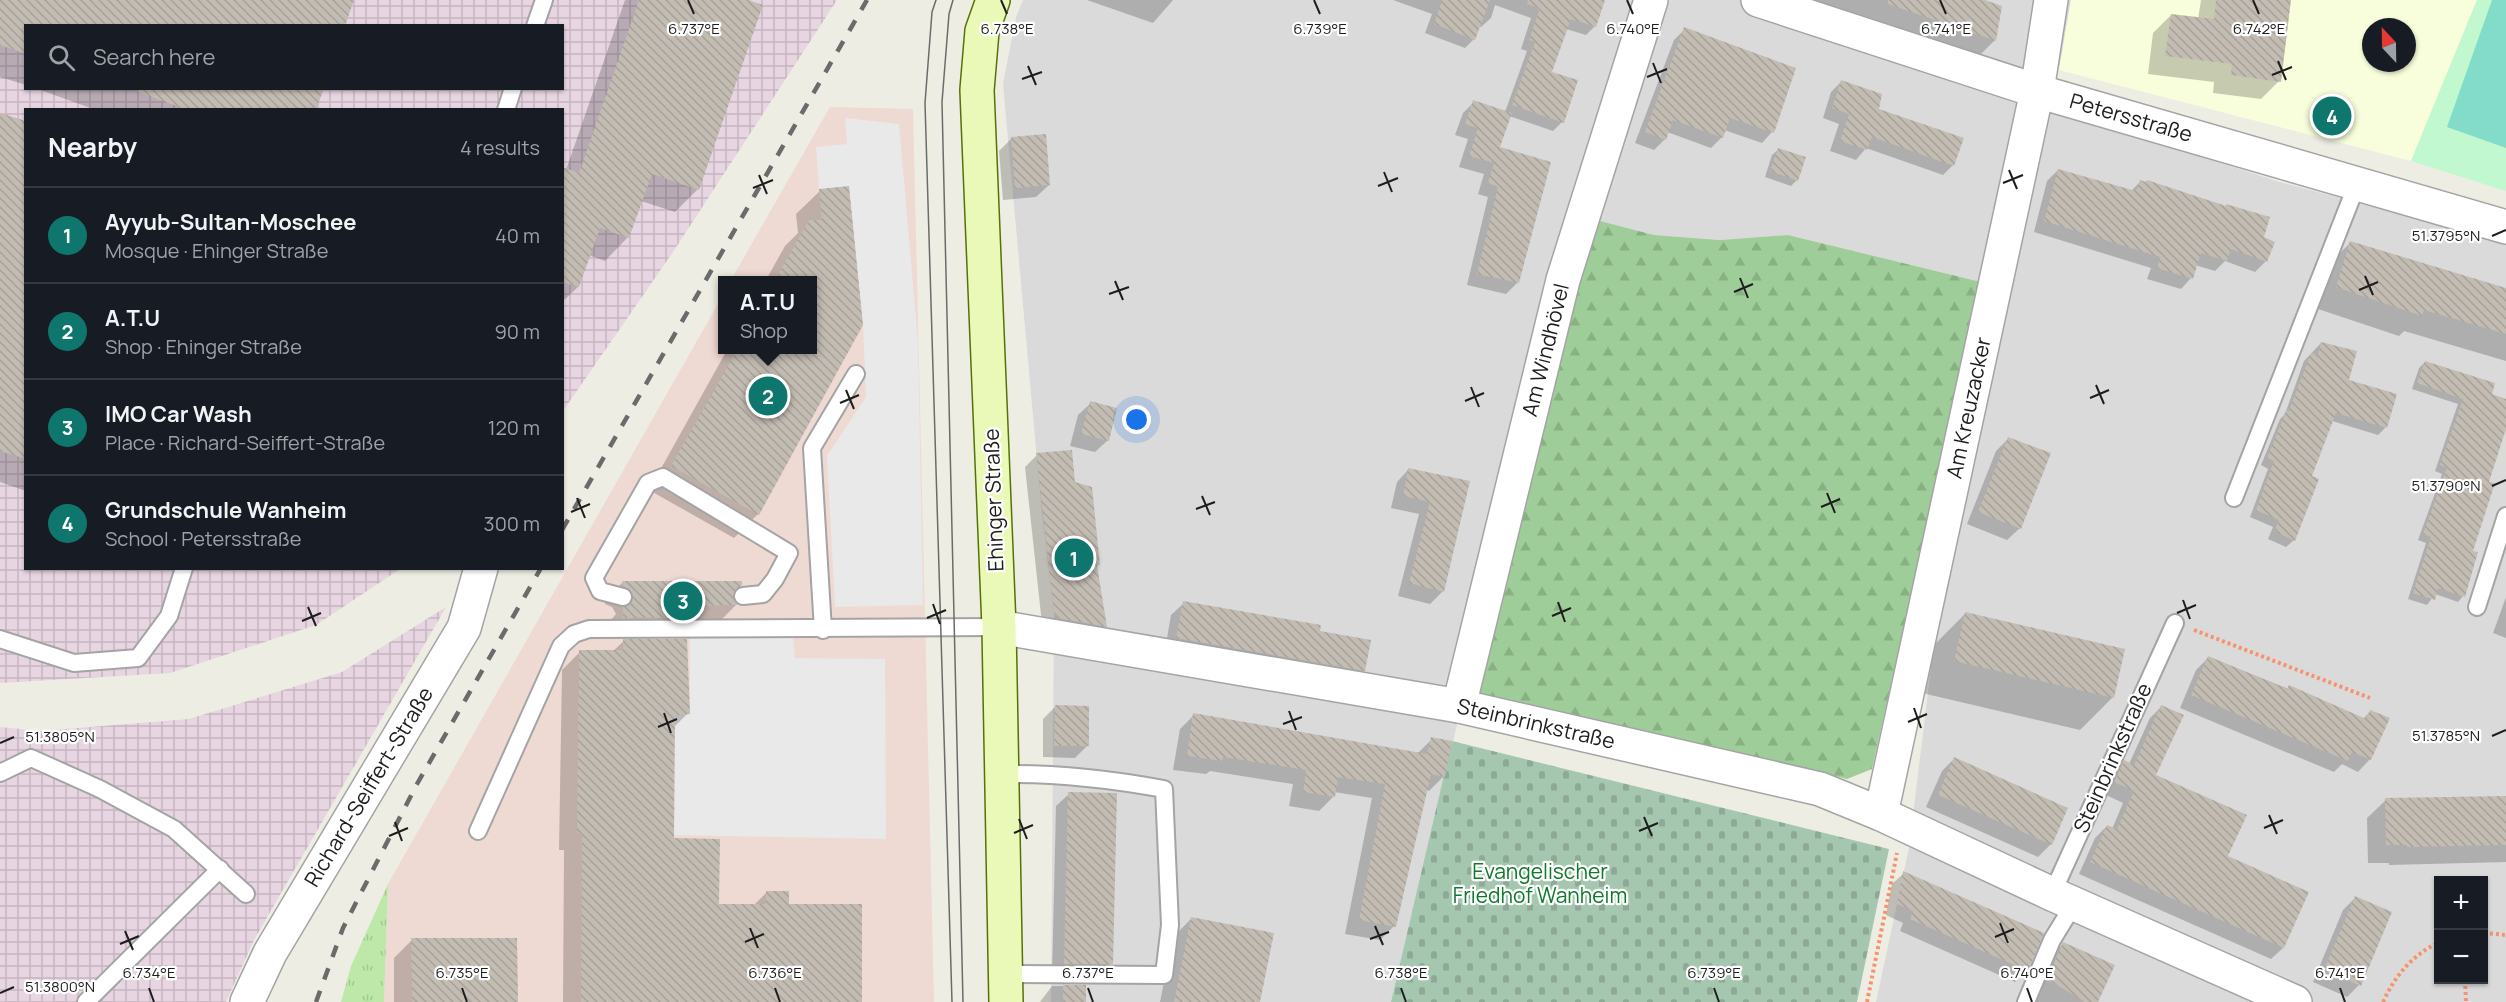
<!DOCTYPE html>
<meta charset="utf-8">
<style>
body{margin:0;font-family:Manrope,sans-serif;background:#242831;color:#f1f3f6}
.controls{position:absolute;right:18px;bottom:18px;display:grid;overflow:hidden;border-radius:0px;box-shadow:0 2px 4px #0004}
.controls button{width:54px;height:54px;display:grid;place-items:center;padding:0;border:0;border-bottom:2px solid #363941;background:#171b24;color:#f1f3f6;font:30px sans-serif}
.compass{position:absolute;left:2362px;top:18px;width:54px;height:54px;border-radius:50%;background:#171b24;box-shadow:0 2px 4px #0004;rotate:338deg}
.you{position:absolute;left:1137px;top:420px;width:21px;height:21px;margin:-15px;border:4px solid #fff;border-radius:50%;background:#1a73e8;box-shadow:0 0 0 9px #1a73e833}
.badge{display:grid;place-items:center;width:39px;height:39px;border-radius:50%;background:#0f766e;color:#fff;font-size:20px;font-weight:700}
.pin{position:absolute;translate:-50% -50%;border:3px solid #fff;box-shadow:0 2px 6px #0006}
.popup{position:absolute;left:718px;top:276px;width:99px;height:78px;box-sizing:border-box;display:grid;place-content:center;border-radius:0px;background:#171b24;filter:drop-shadow(0 2px 4px #0005);font-size:20px;white-space:nowrap;color:#9ea1a6}
.popup b{font-size:22px;color:#f1f3f6}
.popup::after{content:'';position:absolute;left:50%;top:100%;margin-left:-12px;border:12px solid transparent;border-top-color:#171b24}
.list{margin:0;padding:0;list-style:none}
h2{display:flex;justify-content:space-between;align-items:center;height:78px;margin:0;padding:0 24px;font-size:26px}
h2 small{font-size:20px;font-weight:400;color:#9ea1a6}
.list li{display:grid;grid-template-columns:39px 1fr auto;gap:18px;align-items:center;box-sizing:border-box;height:96px;padding:0 24px;border-top:2px solid #363941}
.list b{display:block;font-size:22px;white-space:nowrap}
.list p{margin:0;font-size:20px;white-space:nowrap;color:#9ea1a6}
.list em{font-size:20px;font-style:normal;color:#9ea1a6}
.icon{flex:none;width:33px;height:33px;fill:none;stroke:currentColor;stroke-width:2;stroke-linecap:round;stroke-linejoin:round}
.map{position:relative;flex:none;width:2506px;height:1002px;overflow:hidden}
.search{position:absolute;background:#171b24;box-shadow:0 2px 4px #0004;left:24px;top:24px;width:540px;height:66px;display:flex;align-items:center;gap:15px;box-sizing:border-box;padding:0 21px;border-radius:0px;color:#9ea1a6;font-size:22px}
.panel{position:absolute;background:#171b24;box-shadow:0 2px 4px #0004;left:24px;top:108px;width:540px;height:462px;border-radius:0px}
.map>svg:first-child{display:block}
</style>
<div class="map">
<svg width="2506" height="1002" viewBox="0 0 2506 1002">
<defs>
<pattern id="industrial-grid" width="8" height="8" patternUnits="userSpaceOnUse" patternTransform="scale(1.5)"><rect width="8" height="8" fill="#e7d5e1"/><path d="M0 4h8M4 0v8" fill="none" stroke="#c6b6c1"/></pattern>
<pattern id="grass-tufts" width="24" height="20" patternUnits="userSpaceOnUse" patternTransform="scale(1.5)"><rect width="24" height="20" fill="#bee8aa"/><path d="M3 7l-1-3M5 7V3M7 7l1-3M15 17l-1-3M17 17v-4M19 17l1-3" fill="none" stroke="#a3c792"/></pattern>
<pattern id="forest-firs" width="22" height="20" patternUnits="userSpaceOnUse" patternTransform="scale(1.5)"><rect width="22" height="20" fill="#9fcd99"/><path d="M5 1l3.5 6h-7zM16 11l3.5 6h-7z" fill="#88b083"/></pattern>
<pattern id="cemetery-stones" width="16" height="16" patternUnits="userSpaceOnUse" patternTransform="scale(1.5)"><rect width="16" height="16" fill="#a5c7b0"/><path d="M2 7V4a2 2 0 0 1 4 0v3zM10 15v-3a2 2 0 0 1 4 0v3z" fill="#8eaa97"/></pattern>
<pattern id="building-back-hatch" width="6" height="6" patternUnits="userSpaceOnUse" patternTransform="scale(1.5)"><rect width="6" height="6" fill="#c3bcb3"/><path d="M-1 5l2 2M0 0l6 6M5-1l2 2" fill="none" stroke="#a7a19a"/></pattern>
</defs>
<rect width="100%" height="100%" fill="#eeede3"/>
<!-- residential -->
<g fill="#dbdada" fill-rule="evenodd">
<path d="M1023,0H2071L2059,70L2027,63L1981,282L1788,235L1720,240L1654,235L1586,218L1466,687L1391,1002H1051L1054,612L1042,515L1003,84L1016,17Z"/>
<path d="M2046,107L2280,182L2506,243V1002H1876L1909,848L1932,659ZM2438,880H2484V980H2438Z"/>
</g>
<!-- commercial -->
<path fill="#efd9d3" d="M830,107L913,109L934,1002H384L388,884L723,295V350H813V280H731Z"/>
<!-- industrial -->
<g fill="url(#industrial-grid)" fill-rule="evenodd">
<path d="M0,0H837L673,252L563,411L562,110H26V568L400,569L316,625L170,673L0,683ZM26,26H562V88H26Z"/>
<path d="M446,607L254,940L226,1002H0V727L41,731L189,719L342,672Z"/>
</g>
<!-- education -->
<path fill="#f8fedc" fill-rule="evenodd" d="M2071,0H2477L2411,161L2059,70ZM2371,27H2407V63H2371Z"/>
<!-- grass -->
<path fill="url(#grass-tufts)" d="M388,884L384,1002H341L351,966Z"/>
<!-- forest -->
<path fill="url(#forest-firs)" d="M1596,220L1654,235L1720,240L1788,235L1981,282L1872,769L1847,779L1475,693L1513,518Z"/>
<!-- cemetery -->
<path fill="url(#cemetery-stones)" d="M1452,741L1889,849L1857,1002H1391Z"/>
<!-- park -->
<path fill="#c1f8cf" d="M2477,0H2506V191L2411,161Z"/>
<!-- pitch -->
<path fill="#82dcc9" d="M2492,0H2506V148L2447,127Z"/>
<!-- parking -->
<g fill="#e9e9e9">
<path d="M845,118L899,124L918,341L923,605L835,607L827,456L866,397L863,325L849,187L819,189L816,147L847,144Z"/>
<path d="M793,636L795,658L885,659L886,839L674,835L675,715L690,714V638Z"/>
</g>
<!-- shadow -->
<g fill="#0003">
<path d="M0,0H352L26,26V85L0,77Z"/>
<path d="M625,0H744L698,189L675,212L641,201L628,237L605,261L589,255L578,287L562,302V169L566,170Z"/>
<path d="M1087,0H1173L1153,23Z"/>
<path d="M1393,0H1601L1595,26L1586,35L1566,29L1550,73L1562,122L1553,131L1509,116L1498,148L1550,163L1517,283L1506,294L1467,285L1488,197L1478,194L1484,174L1459,167L1468,139L1455,135L1463,113L1474,102L1505,112L1527,51L1521,49L1531,18L1495,5L1491,18L1481,27L1478,26L1474,39L1465,48L1425,33L1432,14Z"/>
<path d="M1749,0H1981L1995,40L1962,73Z"/>
<path d="M2201,0H2290L2279,81L2261,99L2213,93L2214,82L2148,74L2153,33L2171,15L2198,19Z"/>
<path d="M1685,29L1772,132L1762,143L1724,130L1722,137L1711,148L1667,132L1665,139L1654,150L1635,143L1674,40Z"/>
<path d="M1841,82L1877,110L1953,165L1943,175L1866,148L1856,160L1830,151L1839,124L1823,118L1831,92Z"/>
<path d="M35,88H322L315,110H96Z"/>
<path d="M0,114L26,123V491L0,482Z"/>
<path d="M1011,139L1049,185L1036,197L1003,200L999,151Z"/>
<path d="M1778,150L1797,180L1791,186L1765,177L1772,155Z"/>
<path d="M2058,170L2131,191L2140,182L2225,208L2262,238L2273,242L2265,262L2255,272L2225,261L2215,271L2195,265L2191,278L2181,289L2147,279L2151,268L2034,232L2047,181Z"/>
<path d="M820,191L861,325L758,514L734,538L649,490L727,350H813V280H766L785,246L798,233L796,214Z"/>
<path d="M2350,243L2506,289V361L2404,331L2399,336L2315,308L2329,264Z"/>
<path d="M2321,343L2348,381L2395,395L2385,428L2378,435L2332,421L2310,477L2294,540L2286,547L2268,539L2273,527L2250,517L2268,469L2261,465L2280,419L2285,414L2304,361Z"/>
<path d="M2425,362L2506,401V425L2487,483L2463,596L2458,602L2435,594L2427,605L2408,599L2426,543L2418,540L2442,474L2435,471L2458,404L2412,389L2419,368Z"/>
<path d="M1091,403L1108,440L1095,452L1070,446L1078,415Z"/>
<path d="M2008,439L2020,528L2007,540L1967,524L1996,451Z"/>
<path d="M1037,455L1073,484L1099,564L1096,567L1106,626L1094,638L1042,624L1025,467Z"/>
<path d="M1409,469L1469,482L1442,592L1430,604L1398,596L1419,514L1391,508L1397,482Z"/>
<path d="M623,582L741,585L732,594L736,605L718,623L605,627L616,614L612,607L605,604V600Z"/>
<path d="M2506,597V638L2493,633Z"/>
<path d="M1184,603L1318,632L1364,670L1351,682L1165,650L1171,615Z"/>
<path d="M1966,613L2113,697L2080,730L1922,693L1933,646Z"/>
<path d="M624,641L688,713L673,728V840L717,906H753L767,892L788,906L861,1002H563L564,850H559L562,670L580,652L613,651Z"/>
<path d="M2209,657L2363,719L2371,711L2370,759L2358,772L2342,764L2334,772L2180,708L2196,670Z"/>
<path d="M2162,706L2154,775L2226,857L2283,948L2271,959L2079,874L2095,838L2107,826L2112,829L2123,803L2104,794L2113,774L2124,762L2129,764L2150,718Z"/>
<path d="M1055,707L1087,746L1075,758L1043,757V719Z"/>
<path d="M1194,715L1417,754L1432,739L1444,776L1429,791L1426,790L1394,926L1380,940L1345,934L1372,798L1334,792L1333,797L1319,811L1289,806L1293,784L1210,771L1206,774L1173,770L1180,729Z"/>
<path d="M1954,759L2066,808L2051,844L2038,857L1926,807L1942,771Z"/>
<path d="M1069,794L1111,963L1099,975L1052,976L1056,806Z"/>
<path d="M2506,798V862L2389,865V863H2368L2367,818L2386,800Z"/>
<path d="M1904,873L2026,970L2015,982L1900,931L1903,923L1886,915L1892,884Z"/>
<path d="M2355,898L2359,985L2347,997L2313,982L2343,910Z"/>
<path d="M1191,919L1259,1002H1160L1173,937Z"/>
<path d="M412,940L517,1002H394V958Z"/>
<path d="M2064,943L2097,1002H2020L2031,976Z"/>
<path d="M1052,986H1085L1084,1002H1040Z"/>
</g>
<!-- building -->
<g fill="url(#building-back-hatch)">
<path d="M0,0H354L345,26H26V54L0,45Z"/>
<path d="M639,0H748L763,5L699,190L652,174L629,238L600,228L579,287L562,282V167L579,173Z"/>
<path d="M1442,0H1490L1475,40L1434,24Z"/>
<path d="M1528,0H1605L1596,27L1571,19L1552,72L1578,80L1564,123L1512,105L1535,42L1529,40L1540,8L1527,4Z"/>
<path d="M1888,0H1985L2002,6L1996,41L1888,4Z"/>
<path d="M2216,0H2291L2281,82L2231,75L2232,64L2165,56L2171,14L2214,19Z"/>
<path d="M1684,27L1796,68L1774,133L1730,118L1723,138L1673,120L1666,140L1645,132Z"/>
<path d="M1841,80L1882,94L1879,109L1964,138L1954,166L1872,137L1867,150L1840,141L1849,114L1832,108Z"/>
<path d="M139,88H324L316,110H188L138,92Z"/>
<path d="M1473,100L1512,113L1500,147L1551,162L1519,283L1477,274L1498,187L1488,183L1494,163L1469,156L1478,128L1465,124Z"/>
<path d="M0,113L26,121V459L0,451Z"/>
<path d="M1046,134L1050,185L1015,188L1011,137Z"/>
<path d="M1778,148L1806,157L1798,181L1770,171Z"/>
<path d="M2058,169L2136,191L2140,180L2146,182L2147,180L2226,206V204L2270,217L2264,237L2275,242L2267,262L2231,249L2227,261L2201,253L2193,279L2157,268L2160,257L2044,221Z"/>
<path d="M849,186L863,325L759,515L671,466L737,350H813V280H775L809,220H822L819,189Z"/>
<path d="M2350,241L2506,288V334L2424,310L2422,316L2336,287Z"/>
<path d="M2321,342L2357,351L2349,380L2397,394L2387,428L2336,413L2312,476L2319,479L2295,541L2274,531L2279,520L2256,510L2274,461L2267,458L2277,434L2286,410L2289,411L2311,353L2318,354Z"/>
<path d="M2425,361L2495,383L2492,394L2506,399V429L2489,482L2495,483L2473,551L2478,552L2465,597L2438,588L2435,600L2413,593L2431,537L2423,534L2447,468L2440,465L2463,399L2417,383Z"/>
<path d="M1090,401L1117,408L1109,441L1081,434Z"/>
<path d="M2008,437L2051,453L2021,529L1978,512Z"/>
<path d="M1072,450L1075,482L1092,487L1100,565H1097L1107,627L1058,618L1054,612L1036,453Z"/>
<path d="M1408,468L1470,481L1444,592L1409,583L1430,502L1403,496Z"/>
<path d="M622,581H742V585L733,592V598L738,605L701,606V617L623,618V607L631,604L633,595L630,589L623,586Z"/>
<path d="M1183,601L1321,625L1320,631L1371,640L1365,671L1176,638Z"/>
<path d="M1965,612L2125,649L2114,698L1954,661Z"/>
<path d="M623,639H687L690,714L675,715L674,838L720,839L719,904H766V891H789V904H862V1002H581L582,833H577L579,650H623Z"/>
<path d="M2208,656L2287,689L2289,685L2366,719L2370,710L2390,718L2371,760L2352,752L2348,761L2191,695Z"/>
<path d="M1055,705L1089,706V746H1054Z"/>
<path d="M2161,705L2184,715L2156,775L2247,815L2228,856L2309,892L2284,948L2090,862L2107,825L2117,829L2134,791L2114,782L2124,760L2134,765Z"/>
<path d="M1193,713L1427,754L1431,737L1452,741L1445,777L1431,774L1396,927L1359,920L1385,784L1338,777L1335,797L1303,792L1306,770L1223,757L1222,761L1187,756Z"/>
<path d="M1954,757L2068,808L2052,845L1938,795Z"/>
<path d="M1068,792L1117,793L1113,964H1064Z"/>
<path d="M2506,796V845L2407,847V845H2386L2385,798Z"/>
<path d="M1903,871L2044,933L2028,971L1910,919L1913,911L1897,904Z"/>
<path d="M2355,896L2392,912L2361,986L2324,970Z"/>
<path d="M1191,917L1274,933L1260,1002H1174Z"/>
<path d="M411,938H517L518,1002H412Z"/>
<path d="M2063,942L2115,965L2098,1002H2085L2047,979Z"/>
<rect x="1063" y="985" width="23" height="17"/>
</g>
<g fill="none" stroke-linecap="round" stroke-linejoin="round">
<!-- lane casing -->
<g stroke="#a4a4a4" stroke-width="20">
<g id="lane">
<path d="M535,26L544,0"/>
<path d="M506,110L513,88"/>
<path d="M2234,498L2357,184"/>
<path d="M623,597L600,591L594,578L648,483L663,477L789,553L775,579L763,594L743,596"/>
<path d="M2477,607L2506,516"/>
<path d="M823,630L812,448L856,374"/>
<path d="M0,639L74,663L138,658L169,616L184,568"/>
<path d="M0,773L31,758L100,789L174,829L246,894"/>
<path d="M1002,774C1057,773 1110,779 1164,789L1170,925L1164,975L1005,974"/>
<path d="M478,831L561,646L574,634L589,629L999,627"/>
<path d="M2052,894L2175,623"/>
<path d="M86,1002L220,869"/>
<path d="M2026,1002L2052,940L2074,904"/>
</g>
</g>
<!-- street casing -->
<g stroke="#a4a4a4" stroke-width="36">
<g id="street">
<path d="M1758,0L2037,91L2506,227"/>
<path d="M999,627L1459,706L1820,789L1881,814L2052,894L2295,1002"/>
<path d="M1459,706L1563,280L1651,0"/>
<path d="M1881,814L2037,91L2051,0"/>
<path d="M247,1002L270,953L464,628L481,568"/>
</g>
</g>
<!-- secondary casing -->
<g stroke="#547207" stroke-width="36">
<path id="secondary" d="M993,0L982,31L977,90L999,627L1006,1002"/>
</g>
<!-- path -->
<g stroke="#f7926c" stroke-width="4" stroke-dasharray="3 3" stroke-linecap="butt">
<path d="M2194,630L2370,698"/>
<path d="M2484,933L2506,935"/>
<path d="M2465,980L2466,1002"/>
<path d="M1867,1002L1897,853"/>
<path d="M2383,1002C2395,976 2412,955 2438,943"/>
</g>
<!-- lane -->
<use href="#lane" stroke="#fff" stroke-width="16"/>
<!-- street -->
<use href="#street" stroke="#fff" stroke-width="33"/>
<!-- secondary -->
<use href="#secondary" stroke="#eaf8b8" stroke-width="33"/>
<!-- tram -->
<g stroke="#6b6b6b" stroke-width="1.5">
<path d="M936,0L932,12L925,103L952,1002"/>
<path d="M953,0L949,14L942,102L963,1002"/>
</g>
<!-- rail -->
<g stroke="#6b6b6b" stroke-width="4.5" stroke-dasharray="12 12" stroke-linecap="butt">
<path d="M562,530L867,0"/>
<path d="M316,1002L343,928L417,784L541,568"/>
</g>
</g>
<!-- ticks -->
<path fill="none" stroke="#1d1d1d" stroke-width="2" d="M688,0L694,14M1001,0L1007,14M1314,0L1320,14M1627,0L1633,14M1940,0L1946,14M2253,0L2259,14M2278,61L2286,80M1653,63L1661,83M1028,66L1036,85M2272,75L2292,67M1647,77L1667,69M1022,79L1042,72M2009,170L2017,189M1384,172L1392,192M759,175L767,194M2003,183L2023,175M1378,186L1398,178M753,188L773,180M2492,236L2506,230M2365,276L2373,295M1740,278L1748,298M1115,281L1123,300M2359,290L2378,282M1734,292L1753,284M1109,294L1129,287M2096,385L2104,404M1471,387L1479,407M846,390L854,409M2090,398L2109,390M1465,401L1484,393M840,403L859,395M2492,486L2506,480M1827,493L1835,513M1202,496L1210,515M577,498L585,518M1821,507L1840,499M1196,509L1215,502M571,512L590,504M2183,600L2190,619M1558,602L1565,622M933,604L940,624M308,607L316,626M2177,613L2196,605M1552,616L1571,608M927,618L946,610M302,621L321,613M1914,708L1921,728M1289,711L1296,730M664,713L671,733M1908,722L1927,714M1283,724L1302,717M658,727L677,719M2492,736L2506,730M0,743L14,737M2269,815L2277,834M1644,817L1652,836M1019,819L1027,839M395,822L402,841M2264,828L2283,820M1639,831L1658,823M1014,833L1033,825M389,836L408,828M2000,923L2008,943M1375,926L1383,945M750,928L758,948M125,931L133,950M1995,937L2014,929M1370,939L1389,932M745,942L764,934M120,944L139,936M149,988L154,1002M462,988L467,1002M775,988L780,1002M1088,988L1093,1002M1401,988L1406,1002M1714,988L1719,1002M2027,988L2032,1002M2340,988L2345,1002M0,993L14,987"/>
<g text-anchor="middle" stroke-width="4.5" stroke-linejoin="round" paint-order="stroke">
<!-- street labels -->
<g font-size="21" fill="#1d1d1d" stroke="#fff">
<text transform="translate(2131 118) rotate(16)" y="7">Petersstraße</text>
<text transform="translate(1546 350) rotate(-76)" y="7">Am Windhövel</text>
<text transform="translate(1969 408) rotate(-78)" y="7">Am Kreuzacker</text>
<text transform="translate(994 500) rotate(-92)" y="7">Ehinger Straße</text>
<text transform="translate(1536 724) rotate(13)" y="7">Steinbrinkstraße</text>
<text transform="translate(2113 758) rotate(-66)" y="7">Steinbrinkstraße</text>
<text transform="translate(369 787) rotate(-59)" y="7">Richard-Seiffert-Straße</text>
</g>
<!-- park labels -->
<g font-size="21" fill="#0d7929" stroke="#fff">
<text x="1540" y="879">Evangelischer<tspan x="1540" dy="24">Friedhof Wanheim</tspan></text>
</g>
</g>
<g font-size="15" text-anchor="middle" fill="#1d1d1d" stroke="#fff" stroke-width="4.5" stroke-linejoin="round" paint-order="stroke">
<text x="694" y="34">6.737°E</text>
<text x="1007" y="34">6.738°E</text>
<text x="1320" y="34">6.739°E</text>
<text x="1633" y="34">6.740°E</text>
<text x="1946" y="34">6.741°E</text>
<text x="2259" y="34">6.742°E</text>
<text x="2446" y="241">51.3795°N</text>
<text x="2446" y="491">51.3790°N</text>
<text x="2446" y="741">51.3785°N</text>
<text x="60" y="742">51.3805°N</text>
<text x="149" y="978">6.734°E</text>
<text x="462" y="978">6.735°E</text>
<text x="775" y="978">6.736°E</text>
<text x="1088" y="978">6.737°E</text>
<text x="1401" y="978">6.738°E</text>
<text x="1714" y="978">6.739°E</text>
<text x="2027" y="978">6.740°E</text>
<text x="2340" y="978">6.741°E</text>
<text x="60" y="992">51.3800°N</text>
</g>
</svg>
<div class="controls">
<button>+</button>
<button>−</button>
</div>
<svg class="compass" viewBox="-18 -18 36 36"><path d="M0-13l5 13h-10z" fill="#e53935"/><path d="M0 13l5-13h-10z" fill="#9ea1a6"/></svg>
<div class="you"></div>
<div class="pin badge" style="left:1074px;top:558px">1</div>
<div class="pin badge" style="left:768px;top:396px">2</div>
<div class="popup"><b>A.T.U</b>Shop</div>
<div class="pin badge" style="left:683px;top:601px">3</div>
<div class="pin badge" style="left:2332px;top:116px">4</div>
<div class="search"><svg class="icon" aria-label="search" viewBox="0 0 24 24"><circle cx="10" cy="10" r="6"/><path d="M15 15l6 6"/></svg>Search here</div>
<section class="panel">
<h2>Nearby<small>4 results</small></h2>
<ul class="list">
<li><span class="badge">1</span><div><b>Ayyub-Sultan-Moschee</b><p>Mosque · Ehinger Straße</p></div><em>40 m</em></li>
<li><span class="badge">2</span><div><b>A.T.U</b><p>Shop · Ehinger Straße</p></div><em>90 m</em></li>
<li><span class="badge">3</span><div><b>IMO Car Wash</b><p>Place · Richard-Seiffert-Straße</p></div><em>120 m</em></li>
<li><span class="badge">4</span><div><b>Grundschule Wanheim</b><p>School · Petersstraße</p></div><em>300 m</em></li>
</ul>
</section>
</div>
